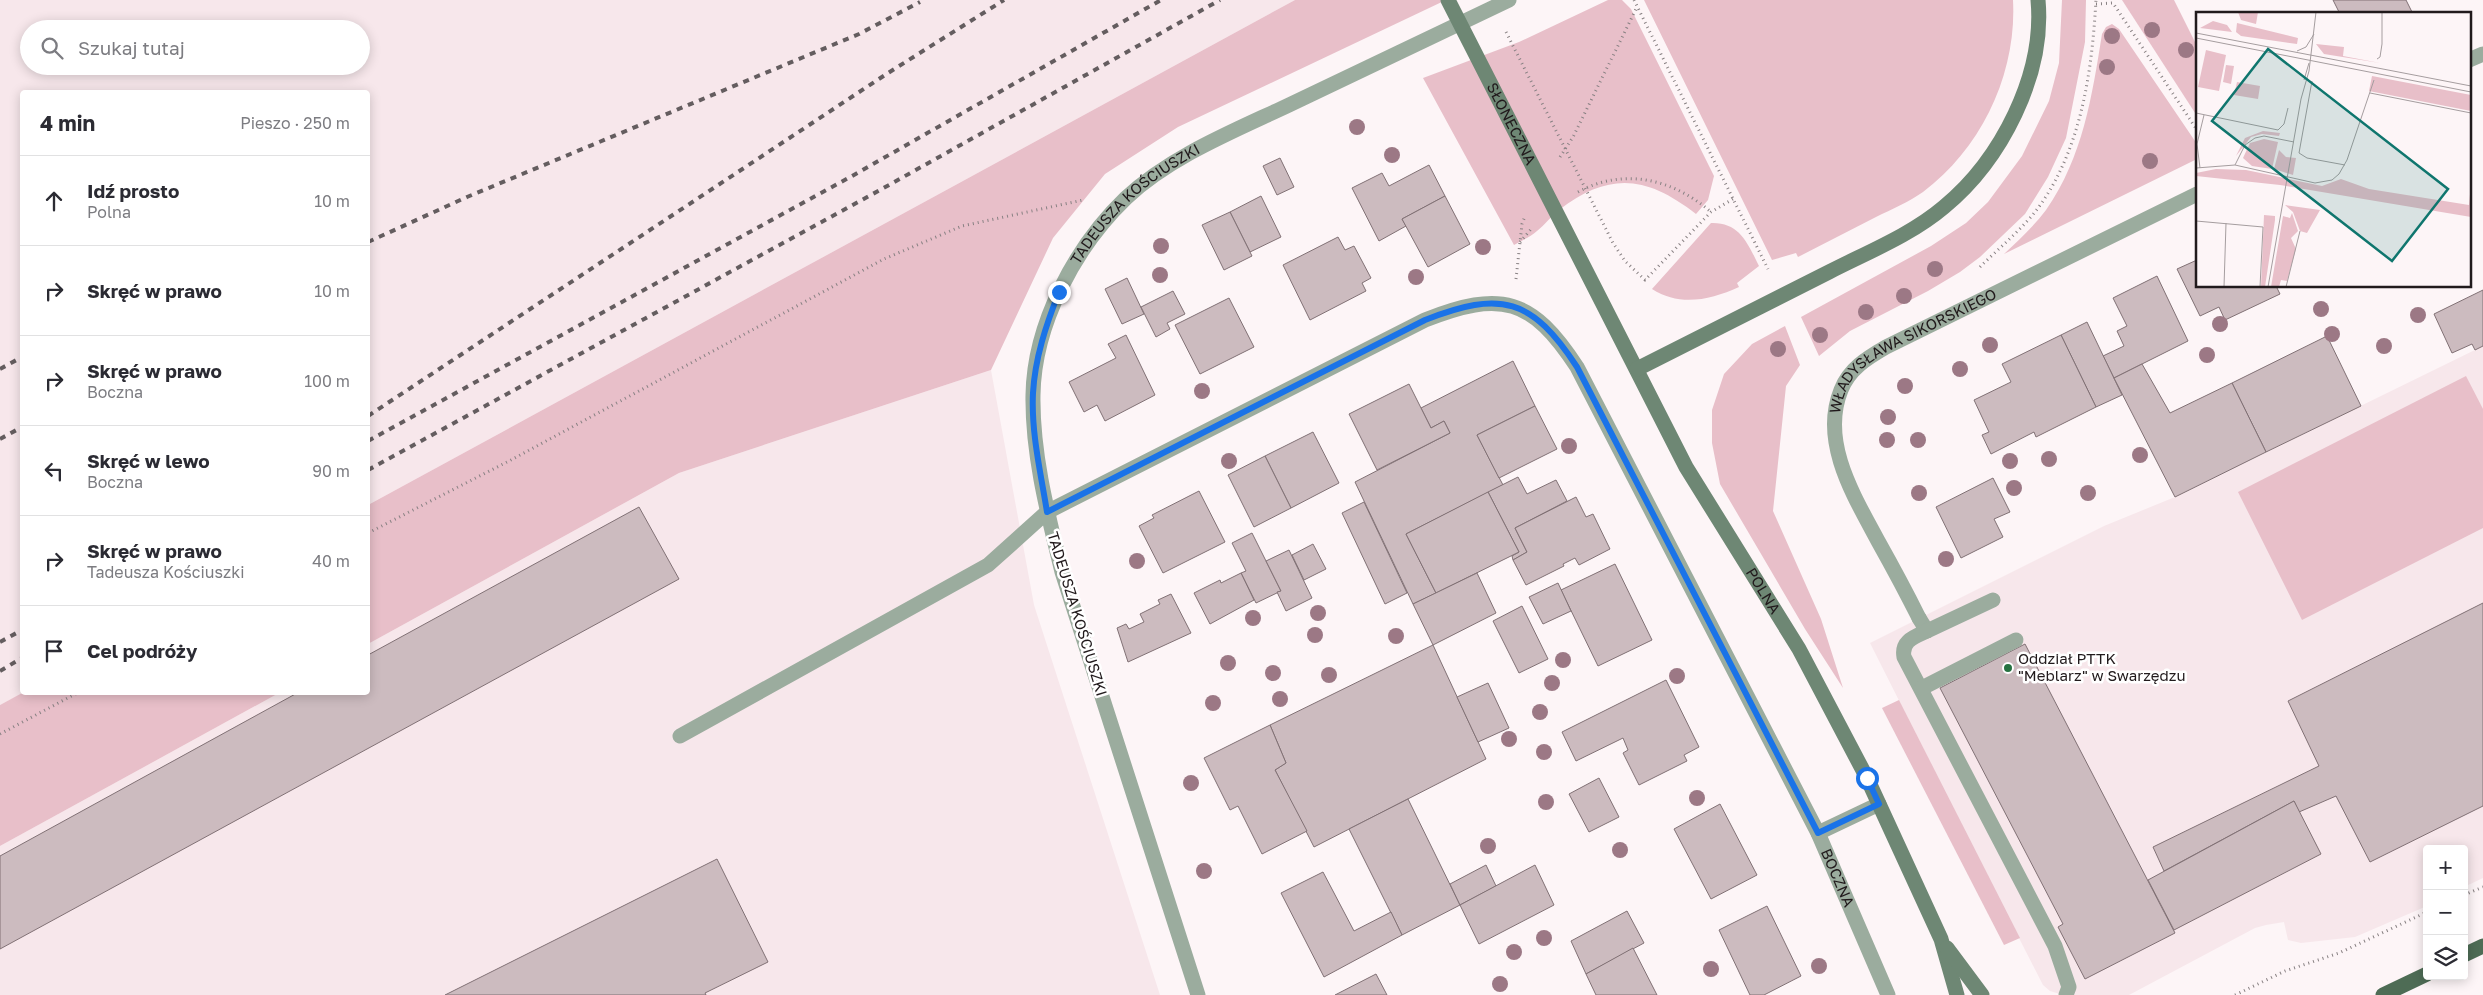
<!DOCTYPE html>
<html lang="pl">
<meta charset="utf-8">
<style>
body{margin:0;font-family:"Golos Text",sans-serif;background:#f2f2f3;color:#2b2b33}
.controls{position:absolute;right:15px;bottom:15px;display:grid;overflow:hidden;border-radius:5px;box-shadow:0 2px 12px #0003}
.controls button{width:45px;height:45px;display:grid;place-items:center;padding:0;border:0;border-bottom:1px solid #e1e1e2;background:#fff;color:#2b2b33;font:25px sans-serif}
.stop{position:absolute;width:15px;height:15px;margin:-11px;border:4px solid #1a73e8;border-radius:50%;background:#fff}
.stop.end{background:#1a73e8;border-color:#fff;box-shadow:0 1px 5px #0008}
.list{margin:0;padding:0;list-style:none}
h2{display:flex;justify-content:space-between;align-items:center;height:65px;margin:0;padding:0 20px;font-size:21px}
h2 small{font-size:16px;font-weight:400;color:#7c7c81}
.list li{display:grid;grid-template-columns:32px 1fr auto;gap:15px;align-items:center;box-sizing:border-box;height:90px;padding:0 20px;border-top:1px solid #e1e1e2}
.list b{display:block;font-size:19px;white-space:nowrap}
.list p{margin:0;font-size:16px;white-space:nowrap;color:#7c7c81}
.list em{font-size:16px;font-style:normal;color:#7c7c81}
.icon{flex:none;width:28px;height:28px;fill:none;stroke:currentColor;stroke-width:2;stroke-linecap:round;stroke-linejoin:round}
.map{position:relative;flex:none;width:2483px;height:995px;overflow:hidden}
.search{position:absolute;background:#fff;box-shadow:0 2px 12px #0003;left:20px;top:20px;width:350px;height:55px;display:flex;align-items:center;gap:12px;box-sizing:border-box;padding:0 18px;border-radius:28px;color:#7c7c81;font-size:19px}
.panel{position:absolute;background:#fff;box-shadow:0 2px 12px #0003;left:20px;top:90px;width:350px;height:605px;border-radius:5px}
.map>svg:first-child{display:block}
</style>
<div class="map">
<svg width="2483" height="995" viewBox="0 0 2483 995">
<rect width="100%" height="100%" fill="#fdf5f7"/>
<!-- built -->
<g fill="#f7e7eb" fill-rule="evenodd">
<path d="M0,0H1295L368,505V92H22L24,693L0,705ZM29,29H361V66H29Z"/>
<path d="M2483,346V878L2464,887V849H2427V906L2355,937L2301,943L2288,940L2284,922L2266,925L2255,928L2129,995H2063L2050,991L2043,985L1995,891L1870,643L2104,526L2175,497Z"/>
<path d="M991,370L1034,605L1160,995H0V846L279,693L368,692V644L679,473Z"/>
</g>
<!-- green -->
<g fill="#e8bfc9">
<path d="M1295,0H1446L1178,127L1105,174L1053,238L991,370L679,473L368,644V505Z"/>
<path d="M1608,0H1622L1631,9L1714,176L1708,200L1696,214C1647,176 1610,171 1559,210C1551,216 1545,225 1537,231C1530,237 1521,241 1514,245L1423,78L1519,42Z"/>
<path d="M1644,0H2013C2017,73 1982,148 1923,192C1909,202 1892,209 1876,217C1850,230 1824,244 1798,257L1796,253L1772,260Z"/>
<path d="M2062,0H2086L2085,42L2066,138L2048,177L2025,214L1980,257L1960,272L1928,291L1850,331L1819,356L1801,317L1931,246L1966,223L1988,202L2022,156L2049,101L2059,63Z"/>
<path d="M2122,0H2174L2197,46V116Z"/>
<path d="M2112,24L2119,29L2197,144V159L2004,254C2019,240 2034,226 2046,210C2083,157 2092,96 2102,34L2106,27Z"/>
<path d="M1711,223C1740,222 1748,244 1759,266L1737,283L1739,287C1710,300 1680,307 1652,289Z"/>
<path d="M1785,326L1800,365L1786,386L1773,511L1821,619L1843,688L1805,629L1720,484L1712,443V410L1724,374L1752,344Z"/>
<path d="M2466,376L2483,409V528L2302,620L2238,492Z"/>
<path d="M24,692H279V693L0,846V705Z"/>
<path d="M1899,700L2020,938L2004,945L1882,708Z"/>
</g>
<!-- building -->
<g fill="#ccbbbf" stroke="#817175">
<path d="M2333,0H2406L2413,14H2340Z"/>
<path d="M1280,158L1294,187L1277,195L1263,166Z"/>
<path d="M1429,165L1445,196L1402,219L1406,226L1379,241L1352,188L1382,173L1389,186Z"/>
<path d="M1261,196L1281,237L1250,252L1230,212Z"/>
<path d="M1445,196L1470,244L1428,267L1402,219Z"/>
<path d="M1230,212L1252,256L1224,270L1202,225Z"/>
<path d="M1338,237L1345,250L1354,246L1371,278L1362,283L1366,291L1310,320L1283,265Z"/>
<path d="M2197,260V286H2276L2280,294L2225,320L2219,307L2200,316L2177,269Z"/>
<path d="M2157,276L2188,341L2114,378L2103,356L2124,346L2117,331L2127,326L2113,298Z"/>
<path d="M1127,278L1144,314L1122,324L1105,289Z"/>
<path d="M2483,290V346L2475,350L2472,344L2452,353L2434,314Z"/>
<path d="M1173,291L1185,314L1167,323L1170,329L1156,337L1141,307Z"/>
<path d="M1229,298L1254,347L1200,374L1175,325Z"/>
<path d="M2087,322L2122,395L2096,407L2061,335Z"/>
<path d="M1126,335L1155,395L1105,421L1097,405L1084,412L1069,382L1116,358L1108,344Z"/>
<path d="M2061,335L2096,407L2036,437L2034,432L1991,454L1982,435L1989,432L1974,400L2011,382L2002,364Z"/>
<path d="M2327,336L2361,406L2266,452L2232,383Z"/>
<path d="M1513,361L1535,406L1477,435L1503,485L1406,534L1436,593L1413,604L1355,482L1450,433L1444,421L1431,428L1421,408Z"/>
<path d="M2142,364L2170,413L2232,383L2266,452L2175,497L2114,378Z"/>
<path d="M1409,384L1431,428L1444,421L1450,433L1377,470L1349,414Z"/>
<path d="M1535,406L1557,449L1499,478L1477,435Z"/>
<path d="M1313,432L1339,483L1291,508L1265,456Z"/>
<path d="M1265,456L1291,508L1254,527L1228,475Z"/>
<path d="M1518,477L1527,494L1556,480L1567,501L1515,528L1527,552L1513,560L1512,556L1519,552L1488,492Z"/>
<path d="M1993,478L2010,512L1994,519L2003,537L1961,558L1936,507Z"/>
<path d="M1199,491L1225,542L1163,573L1139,526L1154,518L1152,515Z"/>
<path d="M1488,492L1519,552L1436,593L1406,534Z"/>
<path d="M1576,497L1586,517L1593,514L1610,549L1579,565L1575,558L1563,564L1564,566L1526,585L1513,560L1527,552L1515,528Z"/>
<path d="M1364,502L1407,593L1385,604L1342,513Z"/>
<path d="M639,507L679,579L0,949V856L299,692H368V655Z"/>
<path d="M1252,533L1281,591L1256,603L1241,573L1246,571L1232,543Z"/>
<path d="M1313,544L1326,569L1304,580L1292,555Z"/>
<path d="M1289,550L1312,598L1286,611L1277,592L1281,591L1266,561Z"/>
<path d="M1615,564L1652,640L1598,666L1561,590Z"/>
<path d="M1241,573L1254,600L1210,624L1194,593L1220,580L1221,583Z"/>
<path d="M1477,573L1496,613L1433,645L1413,604Z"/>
<path d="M1558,583L1571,611L1543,624L1529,597Z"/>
<path d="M1171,594L1191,633L1128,662L1117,628L1126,624L1129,629L1144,622L1140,614L1160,604L1158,600Z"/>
<path d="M2483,603V806L2370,862L2336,796L2299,812L2294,801L2164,871L2153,847L2319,766L2288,701Z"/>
<path d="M1522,606L1548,659L1519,673L1493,621Z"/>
<path d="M2025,644L2175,933L2085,979L2058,927L2063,924L1940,688Z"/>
<path d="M1433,645L1486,759L1314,847L1275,770L1286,763L1270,725Z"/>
<path d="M1666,680L1699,747L1684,755L1687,761L1639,785L1623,753L1628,750L1623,738L1576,761L1562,732Z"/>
<path d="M1488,683L1509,728L1478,742L1457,697Z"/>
<path d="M1270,725L1286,763L1275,770L1307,831L1262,854L1238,806L1230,810L1204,758Z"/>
<path d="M1599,778L1619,817L1589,832L1569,794Z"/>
<path d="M1408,799L1460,905L1402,935L1349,829Z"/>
<path d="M2294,801L2321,854L2174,930L2148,880Z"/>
<path d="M1720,804L1757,875L1711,899L1674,829Z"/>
<path d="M717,859L768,962L705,993L706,995H445Z"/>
<path d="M1486,865L1496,886L1460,905L1450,884Z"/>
<path d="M1535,865L1554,905L1479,944L1460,905Z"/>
<path d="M1323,872L1354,931L1391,912L1402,935L1324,977L1281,893Z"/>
<path d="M1767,906L1801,976L1764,995H1750L1719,930Z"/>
<path d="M1627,911L1644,943L1586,974L1571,941Z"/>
<path d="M1633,948L1657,995H1596L1586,974Z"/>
<path d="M1376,974L1387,995H1335Z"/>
</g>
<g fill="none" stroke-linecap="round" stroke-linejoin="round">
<!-- path -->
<g stroke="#888183" stroke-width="3" stroke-dasharray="1 4" stroke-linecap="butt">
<path d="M1634,0L1768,269"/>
<path d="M2096,4L2113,3L2197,130"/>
<path d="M1506,32L1613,243L1625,261L1645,280L1711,212L1733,199"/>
<path d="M1560,157L1573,137L1637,7"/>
<path d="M1578,192C1624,167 1673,179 1711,212"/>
<path d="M1520,242L1532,228"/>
<path d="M1980,267C2000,247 2024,228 2041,204C2082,145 2092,70 2096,0"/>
<path d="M1516,279L1522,224L1525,216"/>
<path d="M368,533L509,461L884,259L962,226L1083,200"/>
<path d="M0,734L79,692"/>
<path d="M2464,895L2483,887"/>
<path d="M2235,995L2285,971L2339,953L2427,912"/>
</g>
<!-- lane -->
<g stroke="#9bac9e" stroke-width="15">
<path d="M1919,618L1927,631C1914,637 1901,641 1904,657L2055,946L2069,987L2066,995"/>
<path d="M1927,631L1993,600"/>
<path d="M1922,688L2016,640"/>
<path d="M680,736L988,565L1047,512"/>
</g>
<!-- street -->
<g stroke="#9bac9e" stroke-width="15">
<path d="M2469,60L2483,54"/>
<path id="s1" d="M1047,512L1425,320C1501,290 1532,298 1577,367L1818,833L1888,995"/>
<path id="s2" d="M1919,618C1906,592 1892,566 1878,541C1854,496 1820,442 1841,390C1849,369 1867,358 1886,347L2197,194"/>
<path d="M1818,833L1879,804"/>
<path id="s3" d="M1198,995L1062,572C1048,515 1032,454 1033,395C1034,324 1075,247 1126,198C1171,156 1234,131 1289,105C1362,70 1436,35 1509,0"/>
</g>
<!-- secondary -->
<g stroke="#6e8774" stroke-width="15">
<path id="s4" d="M1448,0L1686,467L1799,649L1867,778L1941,939L1957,995"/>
<path d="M1637,369C1701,337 1765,304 1829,272C1868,252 1911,235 1944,207C2001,160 2045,75 2038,0"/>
<path d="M1947,948L1982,995"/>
</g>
<!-- primary -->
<g stroke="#4e6c55" stroke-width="15">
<path d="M2464,955L2483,946"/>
<path d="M2383,995L2427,974"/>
</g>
<!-- rail -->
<g stroke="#645d5f" stroke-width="4" stroke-dasharray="6 6" stroke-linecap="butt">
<path d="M368,242L467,197L859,34L920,2"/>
<path d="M0,369L22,357"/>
<path d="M368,416L888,73L1004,0"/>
<path d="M0,439L22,427"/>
<path d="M368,441L852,176L1161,0"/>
<path d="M368,470L880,190L1220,0"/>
<path d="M0,642L22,630"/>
<path d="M0,671L22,658"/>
</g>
</g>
<!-- trees -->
<g fill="#9c7885">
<circle cx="2152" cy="30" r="8"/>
<circle cx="2112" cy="36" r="8"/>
<circle cx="2186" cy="50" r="8"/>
<circle cx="2107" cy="67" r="8"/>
<circle cx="1357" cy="127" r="8"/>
<circle cx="1392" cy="155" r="8"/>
<circle cx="2150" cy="161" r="8"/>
<circle cx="1161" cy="246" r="8"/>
<circle cx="1483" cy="247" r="8"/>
<circle cx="1935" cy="269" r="8"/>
<circle cx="1160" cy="275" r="8"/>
<circle cx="1416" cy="277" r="8"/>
<circle cx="1904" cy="296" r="8"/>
<circle cx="2321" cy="309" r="8"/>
<circle cx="1866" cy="312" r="8"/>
<circle cx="2418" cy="315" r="8"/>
<circle cx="2220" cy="324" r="8"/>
<circle cx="2332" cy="334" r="8"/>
<circle cx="1820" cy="335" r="8"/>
<circle cx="1990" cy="345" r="8"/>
<circle cx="2384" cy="346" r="8"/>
<circle cx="1778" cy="349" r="8"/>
<circle cx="2207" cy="355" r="8"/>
<circle cx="1960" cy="369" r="8"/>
<circle cx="1905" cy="386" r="8"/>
<circle cx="1202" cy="391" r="8"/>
<circle cx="1888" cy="417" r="8"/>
<circle cx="1887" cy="440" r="8"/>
<circle cx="1918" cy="440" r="8"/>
<circle cx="1569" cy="446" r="8"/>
<circle cx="2140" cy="455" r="8"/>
<circle cx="2049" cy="459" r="8"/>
<circle cx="1229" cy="461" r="8"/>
<circle cx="2010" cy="461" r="8"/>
<circle cx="2014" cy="488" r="8"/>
<circle cx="1919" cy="493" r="8"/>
<circle cx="2088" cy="493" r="8"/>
<circle cx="1946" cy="559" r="8"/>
<circle cx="1137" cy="561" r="8"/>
<circle cx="1318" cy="613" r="8"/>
<circle cx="1253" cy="618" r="8"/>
<circle cx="1315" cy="635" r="8"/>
<circle cx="1396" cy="636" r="8"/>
<circle cx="1563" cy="660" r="8"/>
<circle cx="1228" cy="663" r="8"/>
<circle cx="1273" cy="673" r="8"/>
<circle cx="1329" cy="675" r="8"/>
<circle cx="1677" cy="676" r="8"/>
<circle cx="1552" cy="683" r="8"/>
<circle cx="1280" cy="699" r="8"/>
<circle cx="1213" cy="703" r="8"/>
<circle cx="1540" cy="712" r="8"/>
<circle cx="1509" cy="739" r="8"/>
<circle cx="1544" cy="752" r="8"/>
<circle cx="1191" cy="783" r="8"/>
<circle cx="1697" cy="798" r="8"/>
<circle cx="1546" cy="802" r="8"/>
<circle cx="1488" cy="846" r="8"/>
<circle cx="1620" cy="850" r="8"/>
<circle cx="1204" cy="871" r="8"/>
<circle cx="1544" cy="938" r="8"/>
<circle cx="1514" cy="952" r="8"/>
<circle cx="1819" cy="966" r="8"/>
<circle cx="1711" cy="969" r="8"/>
<circle cx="1500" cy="984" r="8"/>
</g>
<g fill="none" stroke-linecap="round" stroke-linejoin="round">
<!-- route -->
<path stroke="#1a73e8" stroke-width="6" d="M1059,292C1046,325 1035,358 1033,393C1031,433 1041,474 1047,512L1425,320C1501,290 1532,298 1577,367L1818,833L1879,804L1867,778"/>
</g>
<!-- markers -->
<circle fill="#267241" stroke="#fff" stroke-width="2" cx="2008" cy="668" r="5"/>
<g text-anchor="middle" stroke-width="5" stroke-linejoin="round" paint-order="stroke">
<!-- street labels -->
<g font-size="15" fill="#211a1c" stroke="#fff">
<text dy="5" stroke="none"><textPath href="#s4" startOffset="139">SŁONECZNA</textPath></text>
<text dy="5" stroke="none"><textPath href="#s3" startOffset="850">TADEUSZA KOŚCIUSZKI</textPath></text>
<text dy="5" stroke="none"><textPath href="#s2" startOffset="329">WŁADYSŁAWA SIKORSKIEGO</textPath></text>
<text dy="5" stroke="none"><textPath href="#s4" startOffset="670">POLNA</textPath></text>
<text transform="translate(1077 614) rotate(73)" y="5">TADEUSZA KOŚCIUSZKI</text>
<text dy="5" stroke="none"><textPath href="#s1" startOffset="1178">BOCZNA</textPath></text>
</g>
<!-- poi labels -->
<g font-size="15" fill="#211a1c" stroke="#fff" text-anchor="start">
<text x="2018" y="664">Oddział PTTK<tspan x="2018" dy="17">"Meblarz" w Swarzędzu</tspan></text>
</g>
</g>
<!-- overview -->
<g transform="translate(2196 12)">
<rect width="275" height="275" fill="#fdf5f7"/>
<path d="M42,0H62L60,12L45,8ZM17,9L31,13L36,20L4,16ZM41,11L102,26L101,32L45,24L40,20ZM120,32L148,35L147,44L184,51L128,42ZM10,38L30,43L23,79L2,75ZM30,53L38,54L35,72L27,70ZM176,64L275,83V99L173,79ZM41,70L64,74L62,87L38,83ZM67,119L84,121L83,124L66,122L55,125L40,144L49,126ZM68,127L82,130L76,157L56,154L47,146L54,131ZM83,138L90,145L100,146L97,163L78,157ZM20,157L50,158L126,174L145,167L173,177L273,193L275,171V205L84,173L0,164V161ZM89,193L124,198L111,221L104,219L97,200ZM96,201L102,219L95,226L100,237L91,269L85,268L83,275H75L87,204L94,206ZM68,203L79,204V208L69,275H65Z" fill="#e8bfc9"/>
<path fill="none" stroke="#a59d9f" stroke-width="1" d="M0,21L275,74M0,26L275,80M101,39L110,35L118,22M181,47L184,45L186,32V0M108,68L113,51M116,69L103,141L111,146L149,153M174,81L275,101M0,101L82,118L88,112L92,96M39,153L49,133L59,126L68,124L98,130M0,156L39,153L119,171L136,168L143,162L151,148L178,68M4,156L1,132L8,103M0,209L67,215L64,275M28,275L30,211M72,275L105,87L113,59L120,0M90,275L104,219"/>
<path fill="#0f766e" fill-opacity="0.15" stroke="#0f766e" stroke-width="2.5" d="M72,37L252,177L196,249L16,109Z"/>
<rect width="275" height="275" fill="none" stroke="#211a1c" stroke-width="2.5"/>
</g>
</svg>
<div class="controls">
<button>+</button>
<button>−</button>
<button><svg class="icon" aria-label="layers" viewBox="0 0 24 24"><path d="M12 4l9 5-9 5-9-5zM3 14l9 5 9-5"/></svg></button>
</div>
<div class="stop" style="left:1867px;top:778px"></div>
<div class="stop end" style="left:1059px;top:292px"></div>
<div class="search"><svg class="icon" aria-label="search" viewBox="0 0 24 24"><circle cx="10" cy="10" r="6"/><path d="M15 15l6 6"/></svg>Szukaj tutaj</div>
<section class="panel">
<h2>4 min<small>Pieszo · 250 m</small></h2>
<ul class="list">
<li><svg class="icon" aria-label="ahead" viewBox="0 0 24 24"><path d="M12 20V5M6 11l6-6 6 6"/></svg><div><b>Idź prosto</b><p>Polna</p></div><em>10 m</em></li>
<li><svg class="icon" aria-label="right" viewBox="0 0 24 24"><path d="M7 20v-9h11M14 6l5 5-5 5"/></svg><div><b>Skręć w prawo</b></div><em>10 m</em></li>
<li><svg class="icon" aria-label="right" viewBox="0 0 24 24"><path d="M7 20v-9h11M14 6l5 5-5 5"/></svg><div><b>Skręć w prawo</b><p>Boczna</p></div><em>100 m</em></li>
<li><svg class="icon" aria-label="left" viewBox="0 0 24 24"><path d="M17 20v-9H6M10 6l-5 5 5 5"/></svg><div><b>Skręć w lewo</b><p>Boczna</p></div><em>90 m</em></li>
<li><svg class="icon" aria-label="right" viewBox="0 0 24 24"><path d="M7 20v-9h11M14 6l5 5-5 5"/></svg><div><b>Skręć w prawo</b><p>Tadeusza Kościuszki</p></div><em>40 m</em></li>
<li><svg class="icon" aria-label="arrive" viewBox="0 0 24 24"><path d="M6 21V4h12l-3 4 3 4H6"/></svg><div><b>Cel podróży</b></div></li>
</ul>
</section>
</div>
